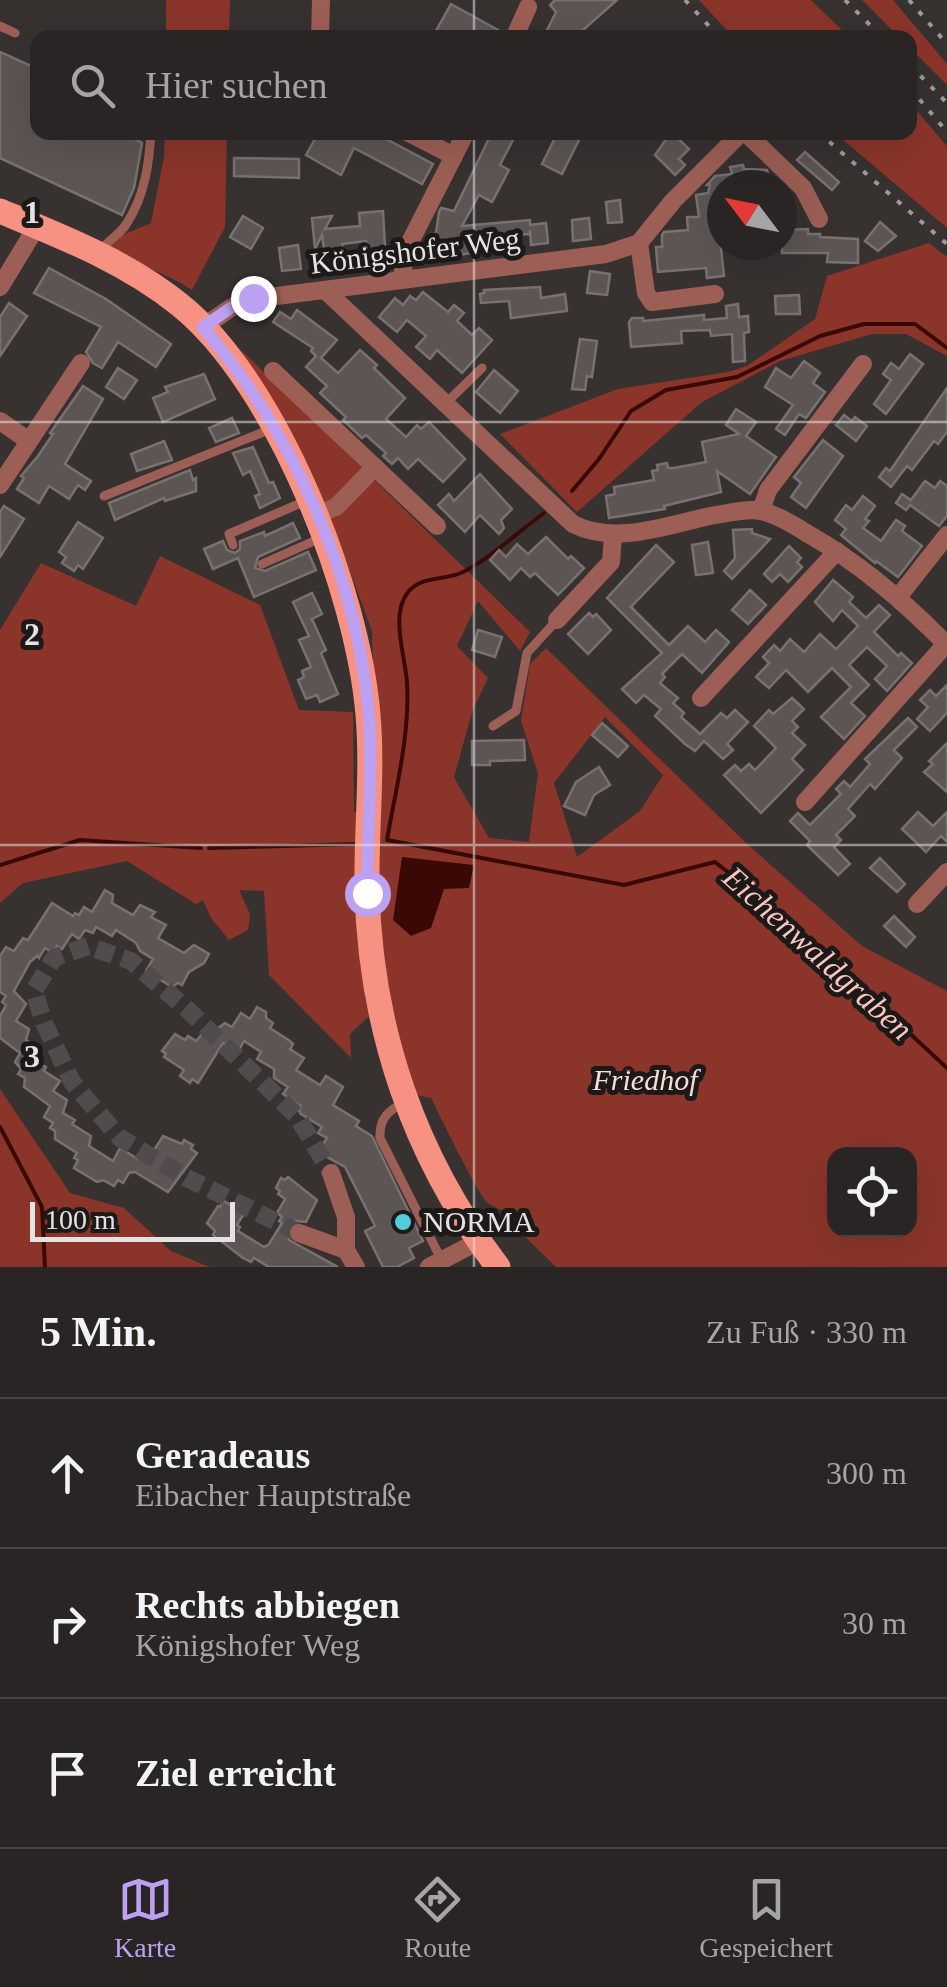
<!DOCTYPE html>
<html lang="de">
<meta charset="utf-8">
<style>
body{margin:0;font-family:Georgia,serif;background:#312d2c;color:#f1f3f6}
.controls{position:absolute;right:30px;bottom:30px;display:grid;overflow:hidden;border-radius:20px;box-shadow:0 10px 40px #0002}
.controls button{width:90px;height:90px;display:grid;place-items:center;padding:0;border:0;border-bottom:2px solid #454241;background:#292524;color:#f1f3f6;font:50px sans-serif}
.compass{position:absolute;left:707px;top:170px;width:90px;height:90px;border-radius:50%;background:#292524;box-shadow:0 10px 40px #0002;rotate:302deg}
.scale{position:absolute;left:30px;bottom:25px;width:205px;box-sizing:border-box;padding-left:10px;border:5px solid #e6e2e2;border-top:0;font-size:28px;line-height:35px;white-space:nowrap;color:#e6e2e2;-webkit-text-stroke:8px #1c1919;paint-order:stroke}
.stop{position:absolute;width:30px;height:30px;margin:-22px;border:8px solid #bca0f2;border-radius:50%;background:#fff}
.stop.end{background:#bca0f2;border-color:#fff;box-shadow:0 2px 10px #0008}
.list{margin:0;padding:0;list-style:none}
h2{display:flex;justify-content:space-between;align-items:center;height:130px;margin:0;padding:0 40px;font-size:42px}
h2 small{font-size:32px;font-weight:400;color:#a5a5a6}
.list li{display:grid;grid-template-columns:65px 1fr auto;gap:30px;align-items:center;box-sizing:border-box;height:150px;padding:0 40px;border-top:2px solid #454241}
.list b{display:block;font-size:38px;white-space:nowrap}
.list p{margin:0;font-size:32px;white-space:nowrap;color:#a5a5a6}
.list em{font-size:32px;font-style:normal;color:#a5a5a6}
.icon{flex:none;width:55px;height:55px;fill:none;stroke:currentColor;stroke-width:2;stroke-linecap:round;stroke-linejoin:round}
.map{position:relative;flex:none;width:947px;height:1267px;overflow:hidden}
.search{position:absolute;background:#292524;box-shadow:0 10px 40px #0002;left:30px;right:30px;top:30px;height:110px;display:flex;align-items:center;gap:25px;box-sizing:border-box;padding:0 35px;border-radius:20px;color:#a5a5a6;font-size:38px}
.sheet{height:580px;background:#292524}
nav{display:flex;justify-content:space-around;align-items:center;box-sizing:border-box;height:140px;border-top:2px solid #454241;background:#292524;font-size:28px;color:#a5a5a6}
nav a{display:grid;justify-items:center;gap:5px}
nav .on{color:#bca0f2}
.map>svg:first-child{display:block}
</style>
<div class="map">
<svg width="947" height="1267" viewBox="0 0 947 1267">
<rect width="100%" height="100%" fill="#373130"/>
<!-- green -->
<g fill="#8b352a" fill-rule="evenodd">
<path d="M166,0H230L229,37H166Z"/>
<path d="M699,0H811L849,37H733Z"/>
<path d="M862,0H893L947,64V85L910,48V38L899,37Z"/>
<path d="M910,103L947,146V228L835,133L910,132Z"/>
<path d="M165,133H227L225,227L192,290C167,272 132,266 110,245L118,237L151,223L164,157Z"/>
<path d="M929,243L947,257V356L906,334H872L780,361L702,402L577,512L500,434L618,389L728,372L747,366L815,319L827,276Z"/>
<path d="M240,349L530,632L520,651L478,601L457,646L488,678L473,709L454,777L489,838L529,842L538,773L521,721L530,664L546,648L746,843L862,946L947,991V1267H556L515,1227C514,1209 500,1212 488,1203C478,1195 440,1116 431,1098L412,1094L383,1003L350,1034L351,1058L269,975L264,891L239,890L250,914L248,930L229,940L211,918L203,900L196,904L127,861L23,883L0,903V630L41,563L136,606L160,556L260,605L299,710L353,712L354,812L376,814L372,631L330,517L290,436ZM605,717L663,775L640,811L577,857L554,783ZM834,1154H910V1230H834Z"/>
<path d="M0,1089L70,1193L124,1208L171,1251L209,1267H0Z"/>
</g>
<!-- water -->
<path fill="#3a0905" d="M402,857L474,865L469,888L444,889L431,928L411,936L393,920Z"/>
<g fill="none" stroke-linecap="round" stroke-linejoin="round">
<!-- stream -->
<g stroke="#3a0905" stroke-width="4">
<path d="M572,491L599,459L631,411L666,390L737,377L820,336L864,324H915L947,348"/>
<path d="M544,513C518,532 492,557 463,572C445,581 422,575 408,592C390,615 405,655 407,682C410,735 396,788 387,840L624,885L715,862L780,913L947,1068"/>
<path d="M209,848L360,844"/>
<path d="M0,865L80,840L201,848"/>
<path d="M0,1127L42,1207L45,1267"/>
</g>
</g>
<!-- building -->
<g fill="#5c5554" stroke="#78716f" stroke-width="2.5">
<path d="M555,0H617L574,38H543L556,12L550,5Z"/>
<path d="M451,4L498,30L494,38H432Z"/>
<path d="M0,52L38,69V132H121L142,143L134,188L122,215L0,158Z"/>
<path d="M319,132H373L433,164L422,184L354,148L341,175L306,155Z"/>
<path d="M492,132H517L500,165L509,170L492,202L479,195L462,226L530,220V225L546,223L548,243L531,245L530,230V234L503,235L505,248L431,259L430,234L436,233L439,212L441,208L454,211Z"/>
<path d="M558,132H583L562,174L542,164Z"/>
<path d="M671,132L689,149L679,159L685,165L675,175L655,155Z"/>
<path d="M805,152L839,182L832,190L797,160Z"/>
<path d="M234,158L299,159V178L234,176Z"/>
<path d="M743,165L744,169L767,170L770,185H722L720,240L724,276L707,278L706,268L658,272L656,247H662V235L664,232L688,230L687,217H699L696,195L708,193L710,185H707L715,176L732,174L730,167Z"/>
<path d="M620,200L622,222L608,223L606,202Z"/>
<path d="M383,211L386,263L370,264L366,241L342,244L345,269L327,271L322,235L315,249L312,218L332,216L325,229L360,226L359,213Z"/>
<path d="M243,216L263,228L251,249L230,237Z"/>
<path d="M589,218L591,239L573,241L572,220Z"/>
<path d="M880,222L896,236L878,251L865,241Z"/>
<path d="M808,229V234H820V237L858,239V263L827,262L828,253H782V230Z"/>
<path d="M298,245L301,269L282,271L279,248Z"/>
<path d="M49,268L106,299L171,344L156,367L118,342L102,368L93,363L86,352L101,327L34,293Z"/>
<path d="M590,271L610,274L607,295L587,293Z"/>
<path d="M540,287L541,298L565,294L567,311L511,318L509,301L481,303L480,294L484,293V290Z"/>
<path d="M423,292L448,312L454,305L464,313L457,321L472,335L479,328L492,340L462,373L437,350L430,359L416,347L426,336L407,320L397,332L379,317L395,298L403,305L410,296L416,300Z"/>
<path d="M799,295L800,314H776L775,296Z"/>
<path d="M9,303L27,316L0,356V317Z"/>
<path d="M738,304L739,317L748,316L749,332L744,333L745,361L733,362L732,334L711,336L710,330L681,331L682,343L631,347L629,322L632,318H643V321L704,315V320L727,318L726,306Z"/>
<path d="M297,310L337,340L321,358L338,373L360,350L377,365L374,368L405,398L386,419L406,437L417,425L421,429L429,422L465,459L443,482L418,459L408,469L398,458L392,464L383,456L386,453L366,435L362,438L343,420L346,417L320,393L327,386L306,367L316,356L311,351L313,348L273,322L280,312L291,319Z"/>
<path d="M580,339L597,341L592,377L587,376L585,390L572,389Z"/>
<path d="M910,354L923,364L886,414L874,404L891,380L883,374L891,363L899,369Z"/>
<path d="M804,361L820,373L813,383L825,392L806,418L799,414L785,435L776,429L793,405L765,387L776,368L791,378Z"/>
<path d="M118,368L137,380L124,399L106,387Z"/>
<path d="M494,370L518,391L500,413L476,392Z"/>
<path d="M204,374L215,399L163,422L153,398L168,392L165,387Z"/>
<path d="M83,386L103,399L65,464L91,481L85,490L78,485L69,499L49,486L39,503L17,489L24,478L21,476L38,456L53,434L50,433Z"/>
<path d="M947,388V432L938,444L934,441L912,470L907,466L891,487L879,477L886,468L890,471Z"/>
<path d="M736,409L756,422L746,436L776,457L750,494L717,471L721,492L664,506L665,509L609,518L606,496L615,494L614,487L654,480L652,471L658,470L657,465L667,463L668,468H674L706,462L702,442L739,434L726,425Z"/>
<path d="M844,415L852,421L855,417L867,426L856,441L836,425Z"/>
<path d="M232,418L239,433L216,442L209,428Z"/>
<path d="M823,440L843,456L806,508L791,497L801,483L794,477Z"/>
<path d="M164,441L172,460L137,471L131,454Z"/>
<path d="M253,447L269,483L273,482L280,498L260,508L255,496L260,494L250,471L243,475L233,453Z"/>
<path d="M190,470L193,480L196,478V491L165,501L164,498L115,520L109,503Z"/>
<path d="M480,474L512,509L501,520L504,528L499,534L480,515L465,532L438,505L449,494L454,501Z"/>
<path d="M925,481L935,488L940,481L947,486V516L939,526L910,505L906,510L896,503L902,494L911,500Z"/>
<path d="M863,496L875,506L865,519L869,521L863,528L881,541L896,520L905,526L902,531L922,546L898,577L876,561L875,563L841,535L846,529L835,520L846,505L852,510Z"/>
<path d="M4,506L24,519L0,557V512Z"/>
<path d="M78,522L103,538L83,569L78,565L74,571L62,563L66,557L59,552Z"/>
<path d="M293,523L300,538L258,557L255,568L265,571L308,552L316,570L254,597L238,558L213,569L204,549L223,541L227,550L235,553L240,549V541L264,532L265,536Z"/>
<path d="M752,529V533L770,539L732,579L724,571L735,558L733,530Z"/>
<path d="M546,537L568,559L571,556L584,568L558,595L535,573L530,577L521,568L510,580L490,560L499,550L506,557L517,544L528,554Z"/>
<path d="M708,542L713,573L696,575L692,545Z"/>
<path d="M656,545L674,562L631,607L669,645L688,626L705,642L716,630L729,642L702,673L682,654L662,674L665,677L660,683L678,698L673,703L684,713L681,717L700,734L721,713L727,718L735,710L748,722L727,744L733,750L723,759L704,741L695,751L685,744L655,716L661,709L644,695L636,703L622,689L662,653L607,598Z"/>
<path d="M789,546L801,558L797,562L802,567L788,582L780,574L772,582L764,574Z"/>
<path d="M833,580L853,597L849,602L866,618L879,605L890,615L874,632L898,656L901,653L912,663L887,691L875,679L887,666L867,647L849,665L869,685L851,703L865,716L844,739L821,717L851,687L832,668L808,692L786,670L769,688L756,677L769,663L763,657L774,645L780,651L790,639L804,652L820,634L836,649L858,626L842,610L833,621L815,602Z"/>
<path d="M750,590L766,605L748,624L732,610Z"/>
<path d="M312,593L322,614L312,619L326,650L321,653L338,694L320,702L317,695L306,699L298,680L304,677L302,671L311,667L299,640L309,636L293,602Z"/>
<path d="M589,613L593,617L596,614L611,630L588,654L568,634Z"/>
<path d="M478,630L502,637L495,657L472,650Z"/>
<path d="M947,685V713L930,731L917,719L928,707L920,700L930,690L936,696Z"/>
<path d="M792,698L804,709L792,721L798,727L792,733L805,745L792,759L803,770L761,813L724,775L735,765L741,771L749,764L755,770L776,748L754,726L769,710L773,714Z"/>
<path d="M908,718L917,727L894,750L902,758L875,789L870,784L848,809L855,816L836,835L841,840L834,847L850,864L838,875L807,845L810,841L790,821L798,813L810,825L841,794L836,789L844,781L850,787L870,764L865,759Z"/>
<path d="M602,723L628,746L618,757L592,735Z"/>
<path d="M524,740L525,760L490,761V765H472V741Z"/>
<path d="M947,743V792L924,772L933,764L929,761Z"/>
<path d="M599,767L610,785L594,795L585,815L564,806L576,782Z"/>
<path d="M918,812L933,826L947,812V842L941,836L926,852L902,829Z"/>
<path d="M880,858L905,884L897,892L870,868Z"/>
<path d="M105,890L113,895L112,903L133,915L140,905L155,912L151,917L166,925L158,938L184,953L194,945L209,954L204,963L189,972L182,985L178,983L172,987L146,971L153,959L140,951L136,943L116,930L112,936L96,927L93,933L85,930L79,939L72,934L62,949L57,946L53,953L45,948L39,958L37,956L30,962L14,991L26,1004L16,1021L29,1029L26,1040L36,1046L33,1060L46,1067L44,1071L60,1081L53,1091L67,1100L63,1113L75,1120L72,1124L91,1136L89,1146L113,1161L120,1148L138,1159L146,1152L151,1155L163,1136L182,1144L184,1140L193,1145L191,1149L197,1153L168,1192L135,1172L129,1173L123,1183L118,1180L114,1186L103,1180L97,1182L74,1168L78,1160L74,1158L77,1153L55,1139V1131L50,1128L53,1123L44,1117L50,1106L24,1087L25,1078L18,1074L21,1069L15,1062L20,1053L0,1038V1016L6,1005L2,1002L6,996L0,992V956L6,947L14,951L23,938L28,940L52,903L73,916L75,913L79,915L84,907L92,912Z"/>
<path d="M894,916L915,937L906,947L884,926Z"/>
<path d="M257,1007L266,1012V1018L273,1023L270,1028L290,1041L293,1044L290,1049L304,1058L296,1070L320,1085L326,1076L343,1087L333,1105L359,1121L356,1126L372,1136L423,1241L409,1248L414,1258L397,1267H383L365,1231L375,1226L345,1167L318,1152L327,1138L318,1133L322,1127L301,1114L299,1111L301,1106L283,1094L288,1087L274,1078V1069L257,1059L261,1052L244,1041L238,1052L223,1043L198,1083L192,1079L190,1083L180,1076L184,1070L164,1057L166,1054L162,1051L175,1034L185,1040L188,1036L196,1041L211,1024L218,1028L225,1023L232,1027L241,1013L250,1019Z"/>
<path d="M288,1177L317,1200L306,1222L296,1221L288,1228L289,1240L338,1267H269L254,1258L251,1262L243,1258L213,1235L215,1231L207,1223L218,1206L220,1207L224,1201L234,1207L240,1197L250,1204L237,1225L240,1227L238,1231L264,1247L269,1244L282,1223L279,1221L282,1217L277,1213L285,1199L278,1194L280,1191L276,1188L281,1178L285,1180Z"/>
</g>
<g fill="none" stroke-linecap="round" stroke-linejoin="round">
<!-- street-tunnel -->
<path stroke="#514c4b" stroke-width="18" stroke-dasharray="18 9" stroke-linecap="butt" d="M299,1233L187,1178L120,1138L72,1082L44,1023L34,991L54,958L88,946L131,961L187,1009L297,1116L331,1173"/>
<!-- lane -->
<g stroke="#9d5f55" stroke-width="9">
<path d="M0,26L15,33"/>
<path d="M100,251C108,240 121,234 127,223C145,195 149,164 151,132"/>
<path d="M445,404L482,368"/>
<path d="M104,496L271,429"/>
<path d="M233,545L229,534L308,500"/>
<path d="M262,564L323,537"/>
<path d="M493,726L516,711L527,653L557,620"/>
<path d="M405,1102C389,1110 379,1118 380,1138L442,1261"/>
</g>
<!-- street -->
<g stroke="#9d5f55" stroke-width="18">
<path d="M320,38L321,0"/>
<path d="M514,38L528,7"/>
<path d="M407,132L454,156"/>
<path d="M745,132L803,188L819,219"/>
<path d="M639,243L646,293L652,302L715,294"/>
<path d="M402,279L405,252L466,132"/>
<path d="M0,287L37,226"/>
<path d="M326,291L573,524C616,546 670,524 715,515C730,513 746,508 761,511C778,515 795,526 810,535C862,565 905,602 947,645"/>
<path d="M203,327L232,307L253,299L606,254L639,243L673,201L742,132"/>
<path d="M273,371L437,526"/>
<path d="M0,421L29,441"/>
<path d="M0,485L81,363"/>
<path d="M761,511L768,490L863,364"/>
<path d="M316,515L336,507L375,467"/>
<path d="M899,596L947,535"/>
<path d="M557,620L611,562L613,535"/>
<path d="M701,698L837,551"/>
<path d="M805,802L946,644"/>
<path d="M917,904L947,872"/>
<path d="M331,1173L346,1217V1250L356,1267"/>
<path d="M299,1233L346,1250"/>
<path d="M429,1267L479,1241"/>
</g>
<!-- primary -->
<path stroke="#f79181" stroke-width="25" d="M0,211C63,237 127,262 180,305C278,384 358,592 368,715C373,773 366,831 367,889C370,1028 414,1157 498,1267"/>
<!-- rail -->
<g stroke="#a09b9b" stroke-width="4" stroke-dasharray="5 10" stroke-linecap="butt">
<path d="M685,0L720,38"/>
<path d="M845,0L883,38"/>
<path d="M909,0L947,44"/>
<path d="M910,65L947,103"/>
<path d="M910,88L947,132"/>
<path d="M818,132L947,244"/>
</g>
</g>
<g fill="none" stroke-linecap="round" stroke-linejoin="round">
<!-- route -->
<path stroke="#bca0f2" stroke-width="12" d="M253,298L232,307L203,327C293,433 358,577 369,717C373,775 367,835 367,893"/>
</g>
<!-- grid -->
<path fill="none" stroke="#e6e2e2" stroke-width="2.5" stroke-opacity="0.55" d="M474,0V38M474,132V1267M0,422H947M0,845H947"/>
<!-- markers -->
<circle fill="#54cadd" stroke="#1c1919" stroke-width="4" cx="403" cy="1222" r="10"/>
<g text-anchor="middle" stroke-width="10" stroke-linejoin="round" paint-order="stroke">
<!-- street labels -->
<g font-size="30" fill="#e6e2e2" stroke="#1c1919">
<text transform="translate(415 251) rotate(-7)" y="10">Königshofer Weg</text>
</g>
<!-- park labels -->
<g font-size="30" font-style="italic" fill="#f8ddd8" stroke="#1c1919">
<text x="645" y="1090">Friedhof</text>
</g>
<!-- poi labels -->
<g font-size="30" fill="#e6e2e2" stroke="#1c1919" text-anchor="start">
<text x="423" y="1232">NORMA</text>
</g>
<!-- water labels -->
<g font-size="32" font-style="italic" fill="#fbc6bc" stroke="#1c1919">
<text transform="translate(818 953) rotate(42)" y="11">Eichenwaldgraben</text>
</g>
</g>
<g font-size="32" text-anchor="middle" font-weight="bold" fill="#e6e2e2" stroke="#1c1919" stroke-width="10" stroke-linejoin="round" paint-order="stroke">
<text x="32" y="223">1</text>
<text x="32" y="645">2</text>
<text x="32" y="1067">3</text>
</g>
</svg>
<div class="controls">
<button><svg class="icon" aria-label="locate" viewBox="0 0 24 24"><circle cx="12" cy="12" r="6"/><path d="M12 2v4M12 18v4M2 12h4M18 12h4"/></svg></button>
</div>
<svg class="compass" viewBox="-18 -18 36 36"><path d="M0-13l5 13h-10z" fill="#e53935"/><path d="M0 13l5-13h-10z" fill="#a5a5a6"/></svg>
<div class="scale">100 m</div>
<div class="stop" style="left:367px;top:893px"></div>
<div class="stop end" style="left:253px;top:298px"></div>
<div class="search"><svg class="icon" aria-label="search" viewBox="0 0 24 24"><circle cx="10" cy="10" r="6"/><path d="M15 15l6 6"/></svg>Hier suchen</div>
</div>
<section class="sheet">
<h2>5 Min.<small>Zu Fuß · 330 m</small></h2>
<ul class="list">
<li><svg class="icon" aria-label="ahead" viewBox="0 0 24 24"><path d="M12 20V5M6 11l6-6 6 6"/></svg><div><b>Geradeaus</b><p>Eibacher Hauptstraße</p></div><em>300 m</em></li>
<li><svg class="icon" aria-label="right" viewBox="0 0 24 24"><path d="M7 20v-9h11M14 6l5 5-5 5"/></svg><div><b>Rechts abbiegen</b><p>Königshofer Weg</p></div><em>30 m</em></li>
<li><svg class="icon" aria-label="arrive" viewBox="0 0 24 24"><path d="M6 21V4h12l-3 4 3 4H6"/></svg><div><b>Ziel erreicht</b></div></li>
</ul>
</section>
<nav>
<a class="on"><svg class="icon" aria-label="map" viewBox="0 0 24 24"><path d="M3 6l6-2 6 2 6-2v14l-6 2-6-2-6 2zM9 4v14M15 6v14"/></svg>Karte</a>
<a><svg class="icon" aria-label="directions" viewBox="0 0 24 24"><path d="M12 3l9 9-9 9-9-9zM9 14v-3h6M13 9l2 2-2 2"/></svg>Route</a>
<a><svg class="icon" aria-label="saved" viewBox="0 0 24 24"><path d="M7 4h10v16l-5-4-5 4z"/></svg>Gespeichert</a>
</nav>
